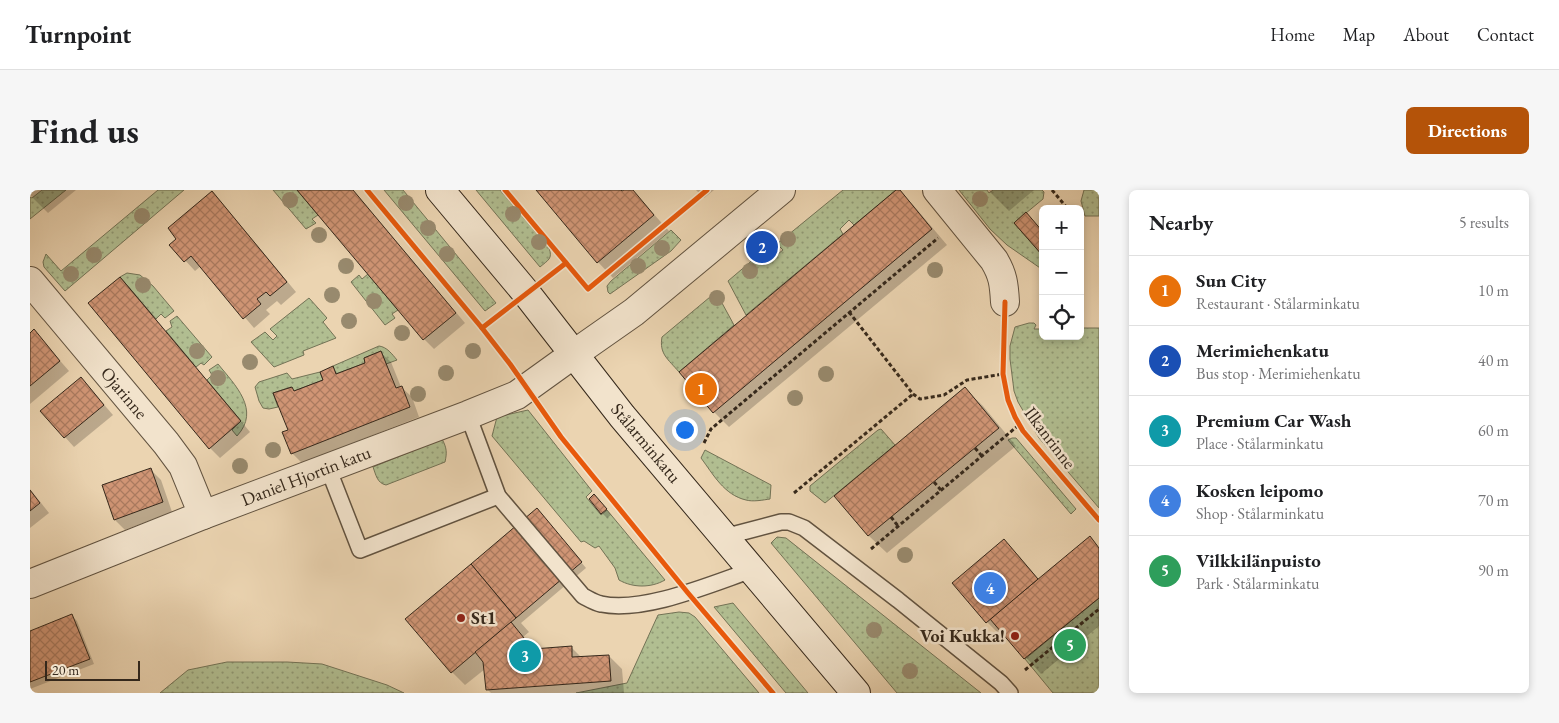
<!DOCTYPE html>
<meta charset="utf-8">
<style>
body{margin:0;font-family:"EB Garamond",serif;background:#f6f6f6;color:#202124}
.controls{position:absolute;right:15px;top:15px;display:grid;overflow:hidden;border-radius:8px;box-shadow:0 2px 8px #0003}
.controls button{width:45px;height:45px;display:grid;place-items:center;padding:0;border:0;border-bottom:1px solid #e0e0e0;background:#fff;color:#202124;font:25px sans-serif}
.scale{position:absolute;left:15px;bottom:12px;width:95px;box-sizing:border-box;padding-left:5px;border:2px solid #35281b;border-top:0;font-size:14px;line-height:18px;white-space:nowrap;color:#35281b;-webkit-text-stroke:4px #f2e3cc;paint-order:stroke}
.you{position:absolute;left:654px;top:239px;width:18px;height:18px;margin:-12px;border:4px solid #fff;border-radius:50%;background:#1a73e8;box-shadow:0 0 0 8px #1a73e833}
.badge{display:grid;place-items:center;width:32px;height:32px;border-radius:50%;background:#b45309;color:#fff;font-size:16px;font-weight:700}
.pin{position:absolute;translate:-50% -50%;border:2px solid #fff;box-shadow:0 1px 5px #0006}
.list{margin:0;padding:0;list-style:none}
h2{display:flex;justify-content:space-between;align-items:center;height:65px;margin:0;padding:0 20px;font-size:21px}
h2 small{font-size:16px;font-weight:400;color:#757577}
.list li{display:grid;grid-template-columns:32px 1fr auto;gap:15px;align-items:center;box-sizing:border-box;height:70px;padding:0 20px;border-top:1px solid #e0e0e0}
.list b{display:block;font-size:19px;white-space:nowrap}
.list p{margin:0;font-size:16px;white-space:nowrap;color:#757577}
.list em{font-size:16px;font-style:normal;color:#757577}
.icon{flex:none;width:28px;height:28px;fill:none;stroke:currentColor;stroke-width:2;stroke-linecap:round;stroke-linejoin:round}
.map{position:relative;flex:none;width:1069px;height:503px;overflow:hidden;border-radius:8px}
header{display:flex;align-items:center;gap:30px;box-sizing:border-box;height:70px;padding:0 25px;background:#fff;border-bottom:1px solid #e0e0e0}
header strong{font-size:24px}
nav{display:flex;gap:28px;margin-inline-start:auto;font-size:18px}
.intro{display:flex;align-items:center;justify-content:space-between;box-sizing:border-box;height:120px;padding:0 30px}
h1{margin:0;font-size:35px}
.button{padding:12px 22px;border-radius:8px;background:#b45309;color:#fff;font-size:18px;font-weight:700}
main{display:flex;gap:30px;padding:0 30px}
aside{flex:1;background:#fff;border-radius:8px;box-shadow:0 2px 8px #0003}
.map>svg:first-child{display:block}
</style>
<header>
<strong>Turnpoint</strong>
<nav><a>Home</a><a>Map</a><a>About</a><a>Contact</a></nav>
</header>
<div class="intro"><h1>Find us</h1><a class="button">Directions</a></div>
<main>
<div class="map">
<svg width="1069" height="503" viewBox="0 0 1069 503">
<defs>
<pattern id="grass-dots" width="8" height="8" patternUnits="userSpaceOnUse" patternTransform="scale(1.25)"><rect width="8" height="8" fill="#b1be91"/><path d="M2 2h.1M6 6h.1" fill="none" stroke="#919a76" stroke-width="1.8" stroke-linecap="round"/></pattern>
<pattern id="building-cross-hatch" width="8" height="8" patternUnits="userSpaceOnUse" patternTransform="scale(1.25)"><rect width="8" height="8" fill="#d09575"/><path d="M0 0l8 8M0 8l8-8" fill="none" stroke="#aa7a5f"/></pattern>
</defs>
<rect width="100%" height="100%" fill="#ebd4b1"/>
<filter id="stains"><feTurbulence type="fractalNoise" baseFrequency=".004" numOctaves="4"/><feColorMatrix values="0 0 0 0 .2 0 0 0 0 .09 0 0 0 0 .02 0 0 0 .5 -.17"/></filter>
<radialGradient id="worn" r=".72"><stop offset=".6" stop-color="#630" stop-opacity="0"/><stop offset="1" stop-color="#630" stop-opacity=".3"/></radialGradient>
<!-- grass -->
<g fill="url(#grass-dots)" stroke="#737356">
<path d="M12,0H36L0,29V7L2,8Z"/>
<path d="M128,0H154L35,101L14,77L13,72L16,64L31,81Z"/>
<path d="M243,0H267L288,25L282,29L286,33L276,39Z"/>
<path d="M354,0H373L466,113L455,121Z"/>
<path d="M446,0H470L519,58C523,69 518,70 510,77Z"/>
<path d="M813,0H866L824,35L819,30L810,39L813,44L716,125L698,91L725,68L734,75L753,60L747,54Z"/>
<path d="M929,0H957L959,3L963,0H1012L1014,2L1013,9L984,33L1013,66V80L977,55L960,39Z"/>
<path d="M1054,0H1069V26H1055L1051,11Z"/>
<path d="M641,40L651,50L641,61L580,104L578,102L577,96L581,91Z"/>
<path d="M97,83L110,85L123,96L144,121L135,128L131,124L126,129L90,87Z"/>
<path d="M338,84L368,120L362,124L365,128L355,135L321,92L329,85L332,89Z"/>
<path d="M686,102L704,135L649,182C638,169 629,164 632,147Z"/>
<path d="M279,108L297,128L293,132L306,148L273,161L274,165L244,177L221,152L235,142L243,150L247,146L240,139Z"/>
<path d="M147,126L182,167L174,175L171,173L166,177L136,141L142,137L140,131Z"/>
<path d="M999,133H1004L1006,135L1004,139H1013V146H1050V138H1069V318L1009,248L988,212L984,201L980,169V156L985,137Z"/>
<path d="M349,156C357,157 362,164 367,170L356,174L351,161L334,168L335,173L306,184L303,176Z"/>
<path d="M188,174C205,195 231,220 207,246L202,240L211,231L177,190L182,185L179,180Z"/>
<path d="M290,182L293,190L264,201L261,197L243,203L248,217L239,219L233,218L229,211L225,197L229,192L257,183L262,189Z"/>
<path d="M498,220L562,301L556,307L571,325L577,320L635,390C621,398 603,398 589,390L585,378L569,356L565,358L554,351L551,352L462,246L467,227Z"/>
<path d="M851,239L865,255L795,313L780,301V296L848,240Z"/>
<path d="M982,248H986L1046,319L1041,324L978,250Z"/>
<path d="M412,249C417,258 417,263 415,272L356,295C347,293 346,285 343,277Z"/>
<path d="M675,260L741,295L740,309C733,310 723,312 716,310C694,305 683,284 671,268Z"/>
<path d="M747,347L756,348L951,503H867L741,353Z"/>
<path d="M1069,408V503H1023L995,469Z"/>
<path d="M703,413L778,503H756L684,417Z"/>
<path d="M649,422L659,423L665,427L729,503H546L597,493L628,425Z"/>
<path d="M197,472H257L292,474L357,495L374,503H130L158,480Z"/>
</g>
<!-- shadow -->
<g fill="#0003">
<path d="M0,0H46L18,23L0,5Z"/>
<path d="M269,0H323L435,133L404,159L394,149Z"/>
<path d="M507,0H590L593,3L596,0H602L639,41L583,88L568,72Z"/>
<path d="M666,0H684L674,8Z"/>
<path d="M868,0L884,16L917,55L699,237L684,222Z"/>
<path d="M958,0H1004L979,21Z"/>
<path d="M192,13L266,102L251,115L247,111L236,120L240,124L224,138L171,76L165,81L141,55Z"/>
<path d="M90,88L100,98L220,242L190,268L180,258Z"/>
<path d="M4,141L39,181L0,214V144Z"/>
<path d="M351,163L361,172L371,197L382,207L389,227L272,273L262,263L259,241L261,198L265,202L295,191L302,178L309,184L337,174Z"/>
<path d="M51,188L83,225L44,257L35,247Z"/>
<path d="M935,199L953,216L986,256L857,363L839,346L806,306Z"/>
<path d="M121,280L131,290L142,322L95,340L85,330L73,296Z"/>
<path d="M0,299L19,323L0,338Z"/>
<path d="M569,311L581,325L577,328L572,323Z"/>
<path d="M512,325L556,378L491,433L499,442L493,447L504,460L541,457L552,468L579,466L592,479L594,503H461L457,499L455,479L435,495L422,482Z"/>
<path d="M1059,348L1069,358V436L1011,484L976,445L973,448L957,432L924,393L974,351L990,367L1009,390Z"/>
<path d="M42,426L47,431L64,474L0,499V442Z"/>
</g>
<!-- building -->
<g fill="url(#building-cross-hatch)" stroke="#35281b">
<path d="M267,0H323L426,123L393,150Z"/>
<path d="M506,0H591L592,1L594,0H603L624,25L567,73Z"/>
<path d="M866,0H870L902,39L683,223L649,182Z"/>
<path d="M182,1L257,92L240,106L236,102L227,109L231,114L213,129L161,66L154,72L139,55L146,49L138,38Z"/>
<path d="M996,22L1013,42V66L984,33Z"/>
<path d="M90,87L211,231L179,259L58,113Z"/>
<path d="M4,139L30,171L0,196V143Z"/>
<path d="M351,161L366,198L372,196L380,217L261,264L252,242L258,240L243,203L262,197L264,201L293,190L290,182L303,176L306,184L335,173L334,168Z"/>
<path d="M51,187L74,215L34,248L10,221Z"/>
<path d="M935,197L969,238L838,346L804,306Z"/>
<path d="M121,278L133,312L84,330L72,295Z"/>
<path d="M0,300L10,313L0,321Z"/>
<path d="M564,304L577,319L571,324L559,309Z"/>
<path d="M507,318L552,372L486,428L441,374Z"/>
<path d="M1060,346L1069,358V408L994,469L960,429Z"/>
<path d="M974,349L1008,389L956,433L922,393Z"/>
<path d="M441,374L486,428L421,483L375,429Z"/>
<path d="M42,424L60,469L0,492V441Z"/>
<path d="M481,432L503,459L542,456V467L579,465L581,491L456,500L453,472L445,462Z"/>
</g>
<g fill="none" stroke-linecap="round" stroke-linejoin="round">
<!-- service casing -->
<g stroke="#625340" stroke-width="18">
<g id="service">
<path d="M438,225L468,306L553,406C559,409 565,413 571,414C614,423 681,394 722,380"/>
<path d="M298,278L330,360L468,306"/>
<path d="M694,347L751,332H759L774,338L868,410L971,493L980,503"/>
</g>
</g>
<!-- minor casing -->
<g stroke="#625340" stroke-width="30">
<g id="minor">
<path d="M907,0L964,70C973,85 974,94 975,112"/>
<path d="M0,91L136,253L153,276L173,325"/>
<path d="M0,394L173,325L438,225L487,205L544,164"/>
</g>
</g>
<!-- tertiary casing -->
<g stroke="#625340" stroke-width="30">
<path id="tertiary" d="M544,164L604,122L751,0"/>
</g>
<!-- secondary casing -->
<g stroke="#35281b" stroke-width="30">
<path id="secondary" d="M410,0L497,104L592,226L826,503"/>
</g>
<!-- path -->
<g stroke="#35281b" stroke-width="3" stroke-dasharray="4 2.5" stroke-linecap="butt">
<path d="M1022,0L1038,19"/>
<path d="M819,122L883,204L890,209L914,205L937,190L973,184"/>
<path d="M674,253L681,239L908,48"/>
<path d="M945,258L952,266"/>
<path d="M904,292L911,300"/>
<path d="M764,303L883,204"/>
<path d="M861,327L868,336"/>
<path d="M841,359L990,234"/>
<path d="M1029,441L1035,447"/>
<path d="M995,480L1069,419"/>
</g>
<!-- service -->
<use href="#service" stroke="#f2e3cc" stroke-width="15"/>
<!-- minor -->
<use href="#minor" stroke="#f2e3cc" stroke-width="28"/>
<!-- tertiary -->
<use href="#tertiary" stroke="#f2e3cc" stroke-width="28"/>
<!-- secondary -->
<use href="#secondary" stroke="#f2e3cc" stroke-width="28"/>
<!-- cycleway casing -->
<g stroke="#f2e3cc" stroke-width="8">
<g id="cycleway">
<path d="M337,0L452,138L480,174L531,247L658,403L743,503"/>
<path d="M475,0L558,99L677,0"/>
<path d="M975,112L973,184L978,210L985,227L993,241L1069,330"/>
<path d="M452,138L536,73"/>
</g>
</g>
<!-- cycleway -->
<use href="#cycleway" stroke="#e8590c" stroke-width="5"/>
</g>
<!-- trees -->
<g fill="#988a6e">
<circle cx="950" cy="9" r="8"/>
<circle cx="260" cy="10" r="8"/>
<circle cx="376" cy="13" r="8"/>
<circle cx="483" cy="24" r="8"/>
<circle cx="112" cy="26" r="8"/>
<circle cx="398" cy="38" r="8"/>
<circle cx="289" cy="45" r="8"/>
<circle cx="758" cy="49" r="8"/>
<circle cx="509" cy="52" r="8"/>
<circle cx="632" cy="58" r="8"/>
<circle cx="417" cy="64" r="8"/>
<circle cx="64" cy="65" r="8"/>
<circle cx="316" cy="76" r="8"/>
<circle cx="608" cy="76" r="8"/>
<circle cx="905" cy="80" r="8"/>
<circle cx="720" cy="81" r="8"/>
<circle cx="41" cy="84" r="8"/>
<circle cx="113" cy="95" r="8"/>
<circle cx="302" cy="105" r="8"/>
<circle cx="687" cy="108" r="8"/>
<circle cx="344" cy="111" r="8"/>
<circle cx="319" cy="131" r="8"/>
<circle cx="372" cy="143" r="8"/>
<circle cx="167" cy="161" r="8"/>
<circle cx="443" cy="161" r="8"/>
<circle cx="220" cy="172" r="8"/>
<circle cx="416" cy="183" r="8"/>
<circle cx="796" cy="184" r="8"/>
<circle cx="188" cy="188" r="8"/>
<circle cx="388" cy="204" r="8"/>
<circle cx="765" cy="208" r="8"/>
<circle cx="243" cy="260" r="8"/>
<circle cx="210" cy="276" r="8"/>
<circle cx="875" cy="365" r="8"/>
<circle cx="844" cy="440" r="8"/>
<circle cx="880" cy="481" r="8"/>
</g>
<!-- markers -->
<g fill="#8f2418" stroke="#f2e3cc" stroke-width="2">
<circle cx="431" cy="428" r="5"/>
<circle cx="985" cy="446" r="5"/>
</g>
<g text-anchor="middle" stroke-width="5" stroke-linejoin="round" paint-order="stroke">
<!-- street labels -->
<g font-size="18" fill="#35281b" stroke="#f2e3cc">
<text transform="translate(94 203) rotate(50)" y="6">Ojarinne</text>
<text transform="translate(1020 248) rotate(53)" y="6">Ilkanrinne</text>
<text transform="translate(616 253) rotate(50)" y="6">Stålarminkatu</text>
<text transform="translate(276 286) rotate(-21)" y="6">Daniel Hjortin katu</text>
</g>
<!-- poi labels -->
<g font-size="18" font-weight="bold" fill="#35281b" stroke="#f2e3cc" text-anchor="start">
<text x="441" y="434">St1</text>
<text x="975" y="452" text-anchor="end">Voi Kukka!</text>
</g>
</g>
<rect width="100%" height="100%" filter="url(#stains)"/>
<rect width="100%" height="100%" fill="url(#worn)"/>
</svg>
<div class="controls">
<button>+</button>
<button>−</button>
<button><svg class="icon" aria-label="locate" viewBox="0 0 24 24"><circle cx="12" cy="12" r="6"/><path d="M12 2v4M12 18v4M2 12h4M18 12h4"/></svg></button>
</div>
<div class="scale">20 m</div>
<div class="you"></div>
<div class="pin badge" style="left:671px;top:199px;background:#e8710a">1</div>
<div class="pin badge" style="left:732px;top:57px;background:#1a4fb4">2</div>
<div class="pin badge" style="left:495px;top:466px;background:#0f9aa8">3</div>
<div class="pin badge" style="left:960px;top:398px;background:#3f7fe0">4</div>
<div class="pin badge" style="left:1040px;top:455px;background:#2e9e5b">5</div>
</div>
<aside>
<h2>Nearby<small>5 results</small></h2>
<ul class="list">
<li><span class="badge" style="background:#e8710a">1</span><div><b>Sun City</b><p>Restaurant · Stålarminkatu</p></div><em>10 m</em></li>
<li><span class="badge" style="background:#1a4fb4">2</span><div><b>Merimiehenkatu</b><p>Bus stop · Merimiehenkatu</p></div><em>40 m</em></li>
<li><span class="badge" style="background:#0f9aa8">3</span><div><b>Premium Car Wash</b><p>Place · Stålarminkatu</p></div><em>60 m</em></li>
<li><span class="badge" style="background:#3f7fe0">4</span><div><b>Kosken leipomo</b><p>Shop · Stålarminkatu</p></div><em>70 m</em></li>
<li><span class="badge" style="background:#2e9e5b">5</span><div><b>Vilkkilänpuisto</b><p>Park · Stålarminkatu</p></div><em>90 m</em></li>
</ul>
</aside>
</main>
